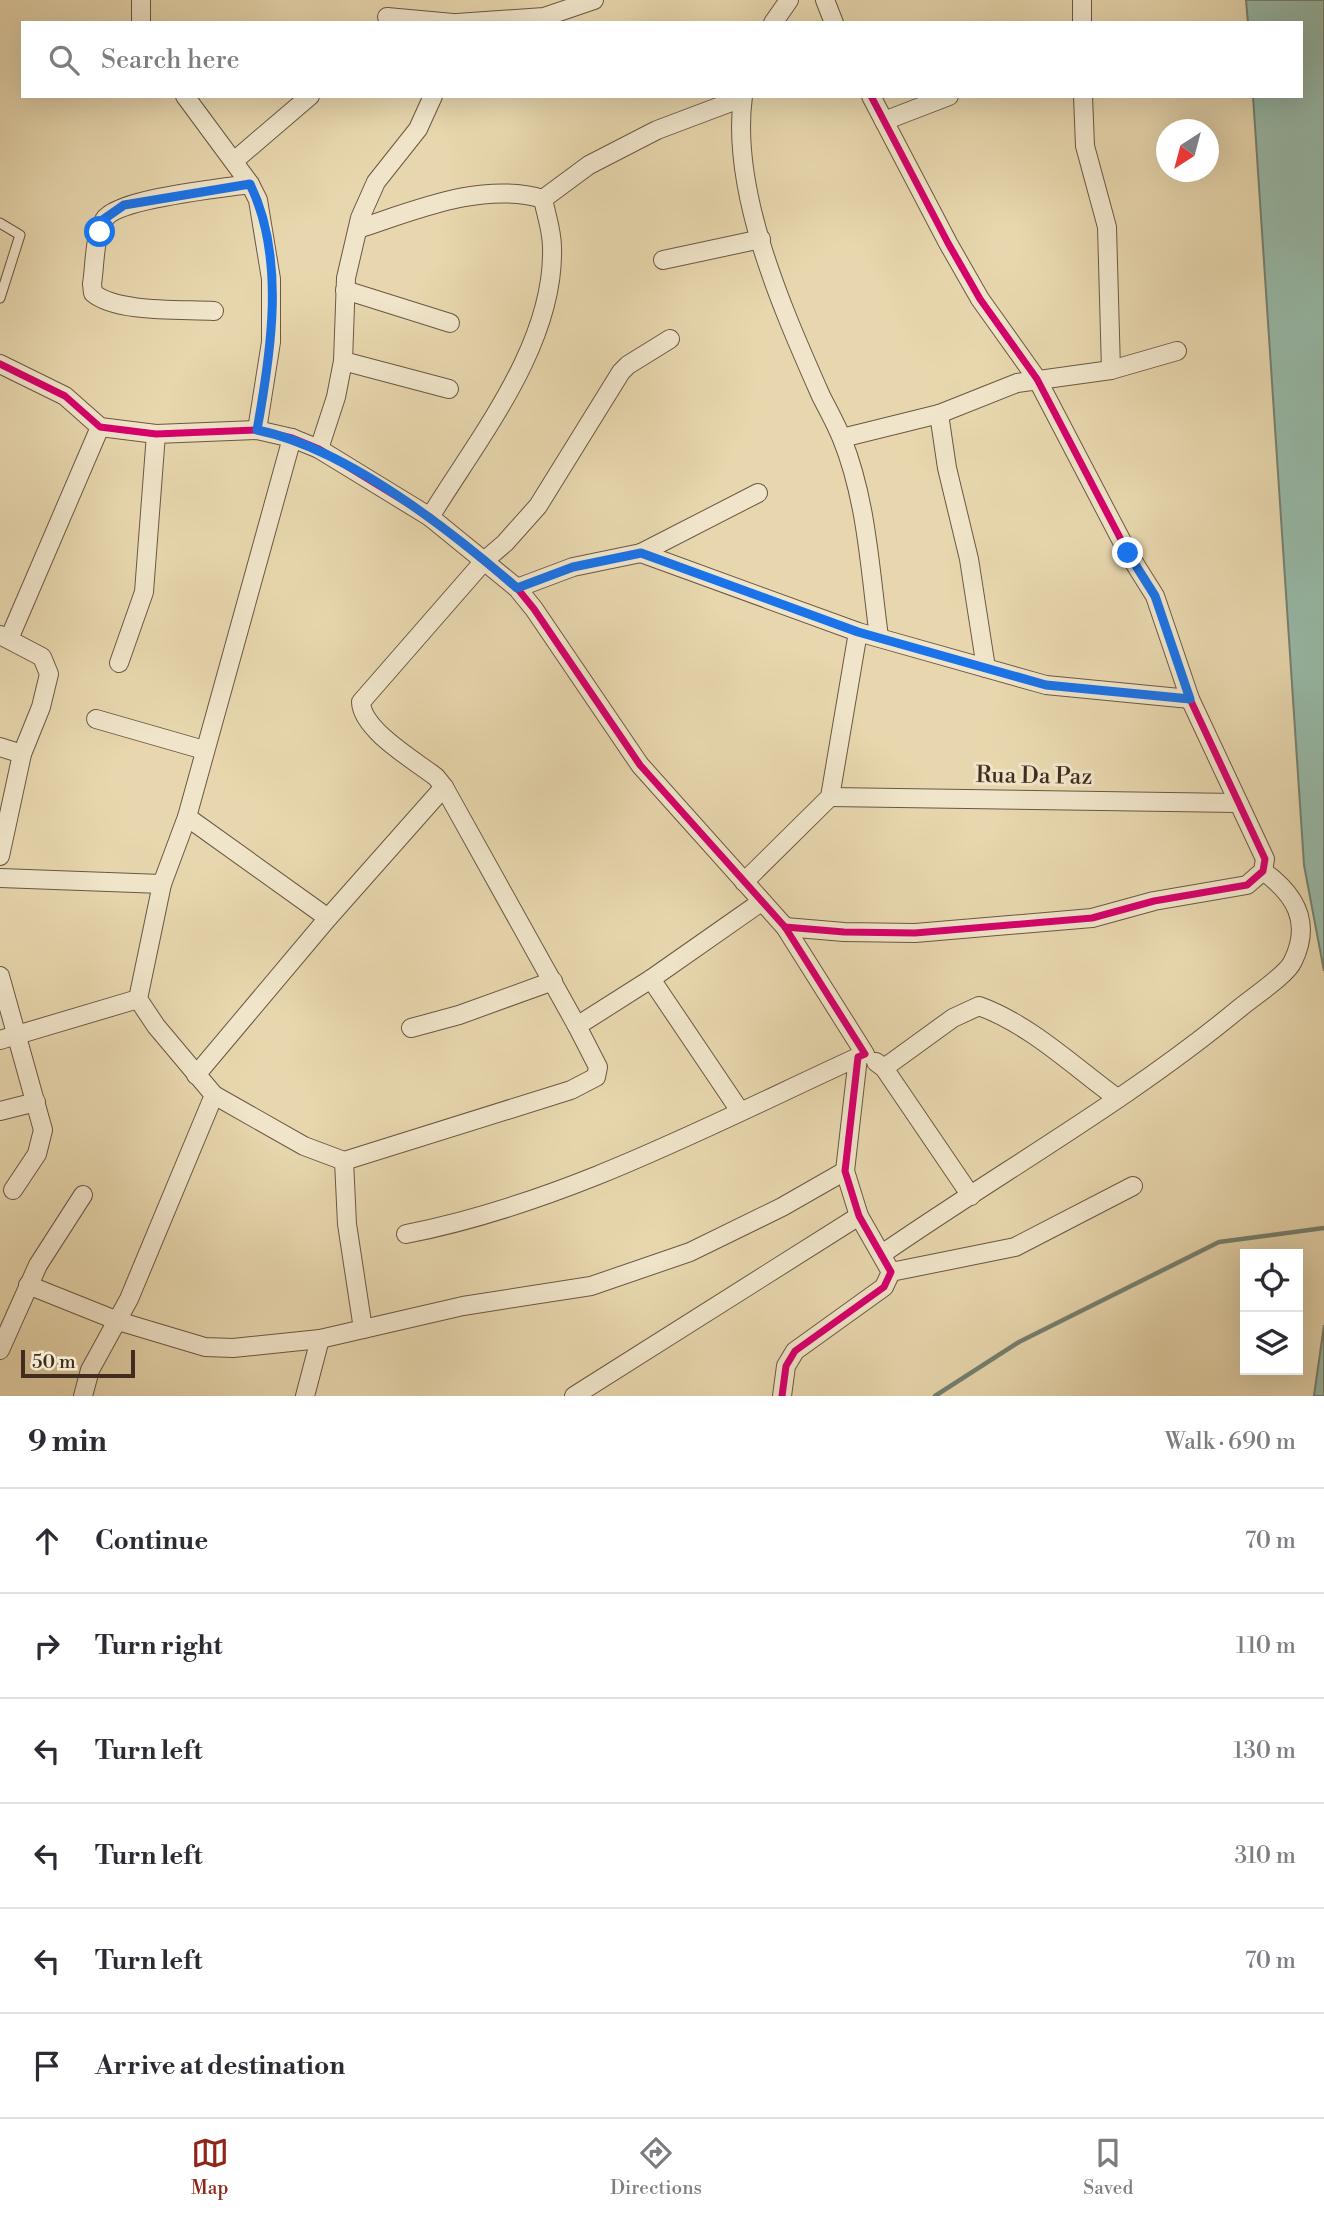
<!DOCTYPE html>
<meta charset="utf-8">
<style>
body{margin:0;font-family:"Libre Bodoni",serif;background:#f2f2f3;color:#2b2b33}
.controls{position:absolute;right:21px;bottom:21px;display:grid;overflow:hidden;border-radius:0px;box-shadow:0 7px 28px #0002}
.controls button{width:63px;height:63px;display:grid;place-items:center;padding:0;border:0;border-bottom:2px solid #e1e1e2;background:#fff;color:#2b2b33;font:35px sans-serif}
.compass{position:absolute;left:1156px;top:119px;width:63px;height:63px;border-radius:50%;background:#fff;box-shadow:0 7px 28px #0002;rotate:216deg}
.scale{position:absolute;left:21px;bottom:18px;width:114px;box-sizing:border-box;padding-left:7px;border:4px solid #412c1e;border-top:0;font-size:19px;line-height:24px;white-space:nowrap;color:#412c1e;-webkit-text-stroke:5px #f0e5ca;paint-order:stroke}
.stop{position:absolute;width:21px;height:21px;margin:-16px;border:5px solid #1a73e8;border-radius:50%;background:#fff}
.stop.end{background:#1a73e8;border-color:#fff;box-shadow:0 2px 7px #0008}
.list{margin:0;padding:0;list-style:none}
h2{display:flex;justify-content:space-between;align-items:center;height:91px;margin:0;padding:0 28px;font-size:30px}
h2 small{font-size:23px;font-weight:400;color:#7c7c81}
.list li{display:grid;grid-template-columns:46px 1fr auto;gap:21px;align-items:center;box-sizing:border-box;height:105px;padding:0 28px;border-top:2px solid #e1e1e2}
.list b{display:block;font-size:26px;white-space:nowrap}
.list em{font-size:23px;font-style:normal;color:#7c7c81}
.icon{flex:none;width:38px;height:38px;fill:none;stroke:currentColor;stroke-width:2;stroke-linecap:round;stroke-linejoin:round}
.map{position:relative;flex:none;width:1324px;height:1396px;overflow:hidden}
.search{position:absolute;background:#fff;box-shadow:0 7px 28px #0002;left:21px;right:21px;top:21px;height:77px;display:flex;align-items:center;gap:18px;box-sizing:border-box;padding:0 24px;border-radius:0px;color:#7c7c81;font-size:26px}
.sheet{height:721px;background:#fff}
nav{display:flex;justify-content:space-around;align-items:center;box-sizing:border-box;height:98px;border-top:2px solid #e1e1e2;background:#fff;font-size:19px;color:#7c7c81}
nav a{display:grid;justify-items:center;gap:4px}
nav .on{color:#8f2418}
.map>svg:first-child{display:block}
</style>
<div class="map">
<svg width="1324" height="1396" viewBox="0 0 1324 1396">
<rect width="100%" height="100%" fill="#e8d7ae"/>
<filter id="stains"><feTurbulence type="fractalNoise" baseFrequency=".00286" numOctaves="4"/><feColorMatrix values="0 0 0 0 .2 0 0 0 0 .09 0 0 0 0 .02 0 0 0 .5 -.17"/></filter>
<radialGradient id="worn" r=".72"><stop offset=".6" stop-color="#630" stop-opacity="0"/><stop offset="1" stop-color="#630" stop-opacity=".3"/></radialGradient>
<!-- water -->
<g fill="#97baa9" stroke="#758171" stroke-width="2">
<path d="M1246,0H1324V971L1304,865L1253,96H1301V23H1248Z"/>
<path d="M1324,1325V1396H1314Z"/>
</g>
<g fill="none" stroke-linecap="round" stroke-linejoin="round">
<!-- stream -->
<path stroke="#758171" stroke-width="4.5" d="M935,1396L1019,1342L1219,1242L1324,1228"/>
<!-- lane casing -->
<g stroke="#6b5742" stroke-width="11">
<path id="lane" d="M0,223L20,235L0,298"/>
</g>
<!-- street casing -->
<g stroke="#6b5742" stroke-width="20">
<g id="street">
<path d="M141,0V23"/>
<path d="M825,0L834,23"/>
<path d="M387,17L453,23"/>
<path d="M457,23L544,17L594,0"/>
<path d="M773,23L789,0"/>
<path d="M1082,23V0"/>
<path d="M185,96L250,184L258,200L271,279V342L257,430"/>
<path d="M743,96C730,192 783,310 821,396C828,410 836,424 842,439C867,501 870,571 879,637"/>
<path d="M1083,96L1085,146L1107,227L1111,370"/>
<path d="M884,121L949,96"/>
<path d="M234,161L310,96"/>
<path d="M358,229C416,210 483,181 543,199L589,165L657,130L742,98"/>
<path d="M663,260L761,239"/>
<path d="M345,290L450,323"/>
<path d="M214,311C182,309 117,313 93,293L92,284C95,265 94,237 104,220C115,199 222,188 250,184"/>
<path d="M343,361L449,389"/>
<path d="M0,364L65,396L100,427L156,434L257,430L292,438L319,449L430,517L484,561L517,588L534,609L640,765L785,927L865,1054L858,1057L845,1171L859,1216L891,1272L884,1287L795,1351L786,1366L782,1396"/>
<path d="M939,414L947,468L969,559L986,668"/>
<path d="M842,438L939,414L1017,383L1111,370L1177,351"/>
<path d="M319,449L336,397L343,361L346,278L360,218L376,182L418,129L433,96"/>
<path d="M430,517C479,437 555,344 552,247C552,231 546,214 543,199"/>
<path d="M641,553L758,493"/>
<path d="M517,588L573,567L641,553L858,632L1046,685L1190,699"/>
<path d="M0,635L42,657L49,674L41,707L22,754L0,856"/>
<path d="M9,639L100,427"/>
<path d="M119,663L144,592L156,434"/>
<path d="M96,719L204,750"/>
<path d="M0,747L22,754"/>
<path d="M830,797L1237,803"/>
<path d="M187,817L328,918"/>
<path d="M0,878L162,884"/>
<path d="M744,882L830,797L858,632"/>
<path d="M785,927L844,932L915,933L1092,918L1154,901L1247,885L1263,871L1265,859L1190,699L1155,596L1128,553L1037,379L980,299L948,243L871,96"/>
<path d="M0,976L43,1130L37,1154L13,1190"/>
<path d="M651,979L740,1111"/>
<path d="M577,1026L651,979L761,902"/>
<path d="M411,1028L459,1015L553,981"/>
<path d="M0,1040L138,999"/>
<path d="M876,1062L884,1068L971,1196"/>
<path d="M884,1068L953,1018L979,1006C1031,1025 1073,1066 1117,1098"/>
<path d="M196,1075L328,918L444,787"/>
<path d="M214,1095L304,1146L344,1161L571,1090L596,1077L598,1067L577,1026L444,787L436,777C414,760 362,730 361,702L484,561L505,543L538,506L621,372L628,365L670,339"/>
<path d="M0,1111L36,1102"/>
<path d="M344,1161L347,1224L363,1329"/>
<path d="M406,1234C565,1203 712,1124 858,1057"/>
<path d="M882,1254C1002,1171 1129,1100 1241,1007C1254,996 1287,975 1293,961C1312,922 1295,894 1263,871"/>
<path d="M891,1272L1015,1247L1133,1186"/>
<path d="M28,1285L118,1321L205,1347L233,1348L320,1339L463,1306L591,1286L690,1252L782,1207L845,1171"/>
<path d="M0,1350L38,1265L83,1195"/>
<path d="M83,1396L90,1370L129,1299L214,1095L156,1026L138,999L162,884L187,817L292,438"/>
<path d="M305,1396L320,1339"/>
<path d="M574,1396L859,1216"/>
</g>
</g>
<!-- lane -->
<use href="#lane" stroke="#f0e5ca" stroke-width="9"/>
<!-- street -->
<use href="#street" stroke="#f0e5ca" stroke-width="18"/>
<!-- cycleway casing -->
<g stroke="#f0e5ca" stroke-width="11">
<g id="cycleway">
<path d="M0,364L65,396L100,427L156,434L257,430L292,438L319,449L430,517L484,561L517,588L534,609L640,765L785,927L865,1054L858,1057L845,1171L859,1216L891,1272L884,1287L795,1351L786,1366L782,1396"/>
<path d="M785,927L844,932L915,933L1092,918L1154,901L1247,885L1263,871L1265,859L1190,699L1155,596L1128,553L1037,379L980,299L948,243L871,96"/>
</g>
</g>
<!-- cycleway -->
<use href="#cycleway" stroke="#d6006c" stroke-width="7"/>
</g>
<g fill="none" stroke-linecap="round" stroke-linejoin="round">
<!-- route -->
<path stroke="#1a73e8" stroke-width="9" d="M100,232L104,219L124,205L250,184C286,258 271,353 257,430C346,448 449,529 517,588L573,567L641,553L858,632L1046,685L1190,699L1155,596L1128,553"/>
</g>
<g text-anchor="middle" stroke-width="6" stroke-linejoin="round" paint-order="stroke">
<!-- street labels -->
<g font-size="23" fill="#412c1e" stroke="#f0e5ca">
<text transform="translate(1034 775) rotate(1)" y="8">Rua Da Paz</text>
</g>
</g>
<rect width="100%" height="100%" filter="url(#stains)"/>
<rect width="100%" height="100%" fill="url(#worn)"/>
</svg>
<div class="controls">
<button><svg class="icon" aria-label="locate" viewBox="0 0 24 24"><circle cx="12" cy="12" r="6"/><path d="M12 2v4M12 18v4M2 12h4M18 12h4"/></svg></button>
<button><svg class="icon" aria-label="layers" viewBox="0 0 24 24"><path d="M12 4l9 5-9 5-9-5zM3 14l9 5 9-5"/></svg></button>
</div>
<svg class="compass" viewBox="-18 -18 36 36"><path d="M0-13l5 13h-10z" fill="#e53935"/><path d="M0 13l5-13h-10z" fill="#7c7c81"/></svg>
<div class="scale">50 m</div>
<div class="stop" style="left:100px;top:232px"></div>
<div class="stop end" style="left:1128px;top:553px"></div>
<div class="search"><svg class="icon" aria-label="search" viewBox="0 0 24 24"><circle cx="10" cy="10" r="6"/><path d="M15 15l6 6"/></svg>Search here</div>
</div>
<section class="sheet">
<h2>9 min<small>Walk · 690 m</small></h2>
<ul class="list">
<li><svg class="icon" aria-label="ahead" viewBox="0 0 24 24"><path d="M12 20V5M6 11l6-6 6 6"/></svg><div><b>Continue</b></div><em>70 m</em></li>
<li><svg class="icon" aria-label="right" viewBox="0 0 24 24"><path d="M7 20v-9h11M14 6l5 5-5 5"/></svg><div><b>Turn right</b></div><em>110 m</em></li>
<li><svg class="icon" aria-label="left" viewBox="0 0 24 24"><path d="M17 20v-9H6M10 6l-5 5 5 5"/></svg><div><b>Turn left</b></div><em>130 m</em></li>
<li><svg class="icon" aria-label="left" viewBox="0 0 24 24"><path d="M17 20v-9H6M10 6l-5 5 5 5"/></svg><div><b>Turn left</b></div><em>310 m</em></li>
<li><svg class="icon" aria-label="left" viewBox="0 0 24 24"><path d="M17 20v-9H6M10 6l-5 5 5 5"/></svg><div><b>Turn left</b></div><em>70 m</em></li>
<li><svg class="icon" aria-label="arrive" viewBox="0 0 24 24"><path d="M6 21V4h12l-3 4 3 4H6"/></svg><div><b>Arrive at destination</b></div></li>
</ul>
</section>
<nav>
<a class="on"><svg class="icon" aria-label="map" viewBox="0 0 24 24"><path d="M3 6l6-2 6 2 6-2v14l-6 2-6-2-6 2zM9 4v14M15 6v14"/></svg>Map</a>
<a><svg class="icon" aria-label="directions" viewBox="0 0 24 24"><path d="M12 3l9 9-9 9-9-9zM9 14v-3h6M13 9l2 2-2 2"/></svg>Directions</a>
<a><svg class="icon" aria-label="saved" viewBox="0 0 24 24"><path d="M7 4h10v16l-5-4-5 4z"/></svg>Saved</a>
</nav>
